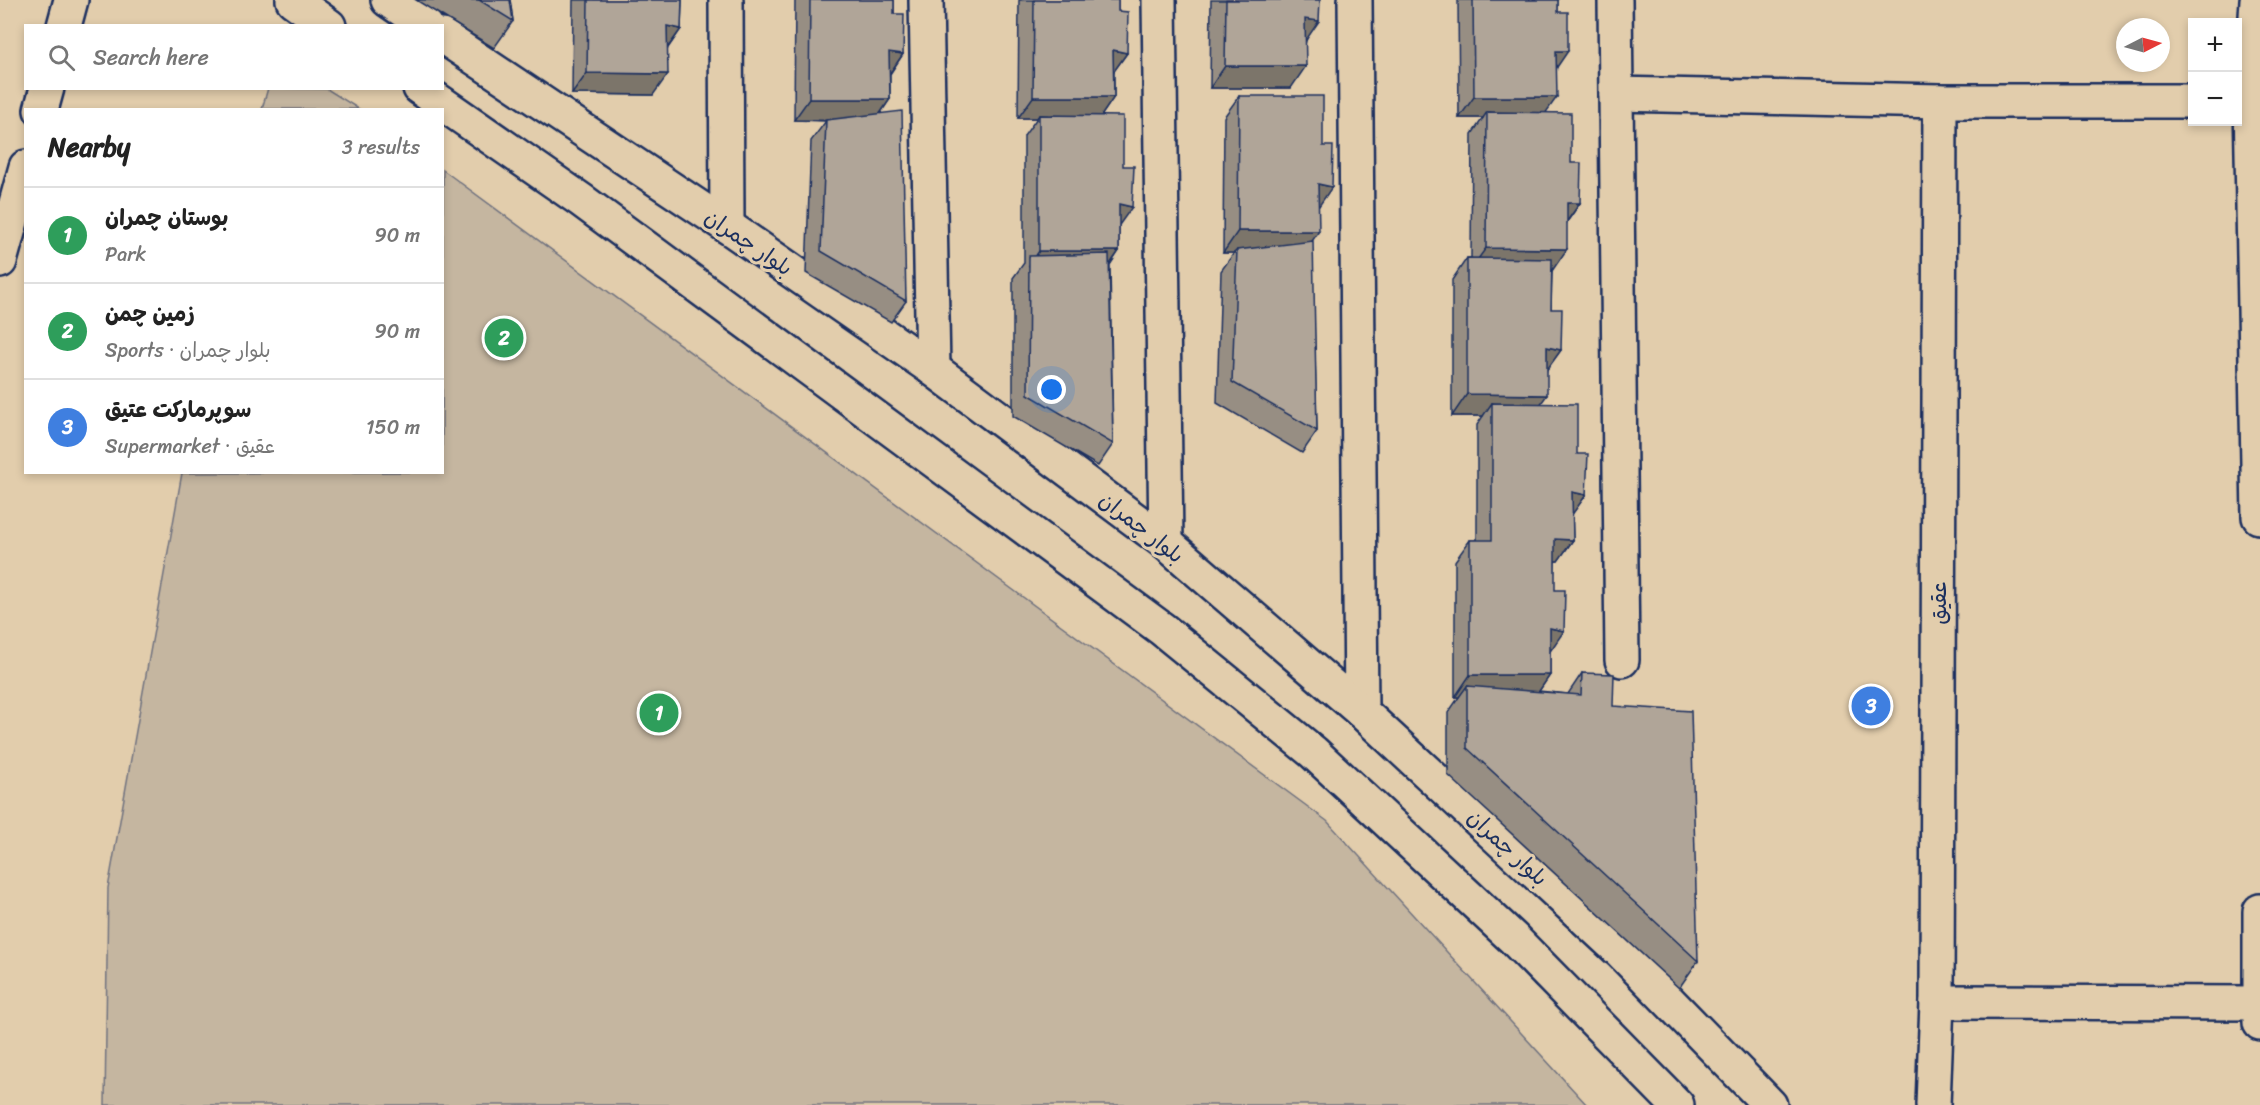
<!DOCTYPE html>
<meta charset="utf-8">
<style>
body{margin:0;font-family:Sriracha,"Playpen Sans Arabic",sans-serif;background:#f6f6f6;color:#222}
.controls{position:absolute;right:18px;top:18px;display:grid;overflow:hidden;border-radius:0px;box-shadow:0 3px 9px #0003}
.controls button{width:54px;height:54px;display:grid;place-items:center;padding:0;border:0;border-bottom:2px solid #e0e0e0;background:#fff;color:#222;font:30px sans-serif}
.compass{position:absolute;left:2116px;top:18px;width:54px;height:54px;border-radius:50%;background:#fff;box-shadow:0 3px 9px #0003;rotate:84deg}
.you{position:absolute;left:1052px;top:390px;width:21px;height:21px;margin:-15px;border:4px solid #fff;border-radius:50%;background:#1a73e8;box-shadow:0 0 0 9px #1a73e833}
.badge{display:grid;place-items:center;width:39px;height:39px;border-radius:50%;background:#0f766e;color:#fff;font-size:20px;font-weight:700}
.pin{position:absolute;translate:-50% -50%;border:3px solid #fff;box-shadow:0 2px 6px #0006}
.list{margin:0;padding:0;list-style:none}
h2{display:flex;justify-content:space-between;align-items:center;height:78px;margin:0;padding:0 24px;font-size:26px}
h2 small{font-size:20px;font-weight:400;color:#767676}
.list li{display:grid;grid-template-columns:39px 1fr auto;gap:18px;align-items:center;box-sizing:border-box;height:96px;padding:0 24px;border-top:2px solid #e0e0e0}
.list b{display:block;font-size:22px;white-space:nowrap}
.list p{margin:0;font-size:20px;white-space:nowrap;color:#767676}
.list em{font-size:20px;font-style:normal;color:#767676}
.icon{flex:none;width:33px;height:33px;fill:none;stroke:currentColor;stroke-width:2;stroke-linecap:round;stroke-linejoin:round}
.map{position:relative;flex:none;width:2260px;height:1105px;overflow:hidden}
.search{position:absolute;background:#fff;box-shadow:0 3px 9px #0003;left:24px;top:24px;width:420px;height:66px;display:flex;align-items:center;gap:15px;box-sizing:border-box;padding:0 21px;border-radius:0px;color:#767676;font-size:22px}
.panel{position:absolute;background:#fff;box-shadow:0 3px 9px #0003;left:24px;top:108px;width:420px;height:366px;border-radius:0px}
.map>svg:first-child{display:block}
</style>
<div class="map">
<svg width="2260" height="1105" viewBox="0 0 2260 1105">
<rect width="100%" height="100%" fill="#e2cdac"/>
<filter id="ink" filterUnits="userSpaceOnUse"><feTurbulence type="fractalNoise" baseFrequency=".0167" numOctaves="2"/><feDisplacementMap in="SourceGraphic" scale="12" xChannelSelector="R" yChannelSelector="G"/><feConvolveMatrix kernelMatrix="1 2 1 2 8 2 1 2 1" color-interpolation-filters="sRGB"/></filter>
<g filter="url(#ink)">
<!-- green -->
<g fill="#c5b6a0" stroke="#70727f" stroke-width="1.5">
<path d="M268,88L327,89L359,109H262Z"/>
<path d="M443,170L1327,821L1587,1105H105L108,888L182,473L442,472Z"/>
</g>
<g fill="none" stroke-linecap="round" stroke-linejoin="round">
<!-- minor casing -->
<g stroke="#1b2f5e" stroke-width="38">
<g id="minor">
<path d="M726,0L727,226"/>
<path d="M926,0L933,369"/>
<path d="M1159,0L1166,543"/>
<path d="M1355,0L1361,711"/>
<path d="M1615,0L1622,660"/>
<path d="M2257,0L2251,101L2259,517"/>
<path d="M64,26L71,0"/>
<path d="M1616,94L1940,101H2192"/>
<path d="M41,110L47,88"/>
<path d="M0,261L26,167"/>
<path d="M1937,1002L2259,1003"/>
<path d="M2260,1023V911"/>
<path d="M1933,1105L1937,1002L1940,101"/>
</g>
</g>
<!-- major casing -->
<g stroke="#1b2f5e" stroke-width="38">
<g id="major">
<path d="M293,0L329,26"/>
<path d="M388,0L426,26"/>
<path d="M442,36L727,226L933,369L1166,543L1361,711L1621,952L1770,1105"/>
<path d="M420,88L581,200L1162,629L1313,752L1514,939L1677,1105"/>
</g>
</g>
<!-- minor -->
<use href="#minor" stroke="#e2cdac" stroke-width="33"/>
<!-- major -->
<use href="#major" stroke="#e2cdac" stroke-width="33"/>
</g>
<!-- wall -->
<g fill="#978e83" stroke="#1b2f5e" stroke-width="1.5">
<path d="M416,0H510L513,21L494,48Z"/>
<path d="M573,0H682L681,29L668,48L653,95L572,94Z"/>
<path d="M795,0H894V14L903,54L890,74V99L880,114L906,301L891,322L806,273L811,141L826,121L794,120Z"/>
<path d="M1019,0H1118V11L1127,53L1114,71V97L1101,116L1119,226V251L1110,265L1113,444L1098,466L1013,416V278L1024,263V136L1037,118H1018Z"/>
<path d="M1211,0H1320L1306,41L1291,88H1210Z"/>
<path d="M1458,0H1558L1557,67L1545,113L1571,163L1580,203L1567,222L1552,271L1551,309L1561,350L1547,369L1541,403L1577,454L1586,495L1572,514L1573,540L1558,561H1555L1550,650V675L1539,691L1568,694L1582,673L1613,706L1698,961L1679,988L1448,775V713L1459,697H1455V561L1470,540H1477V425L1483,416H1452V280L1467,258H1471L1472,134L1483,118H1459Z"/>
<path d="M1239,96L1323,146L1318,207L1312,241L1317,431L1302,453L1217,403L1221,271L1234,253H1223L1224,117Z"/>
</g>
<!-- shaded-wall -->
<g fill="#7b746a" stroke="#1b2f5e" stroke-width="1.5">
<path d="M1305,19L1319,21L1304,43Z"/>
<path d="M667,26L681,29L666,50Z"/>
<path d="M1113,50L1127,53L1112,74Z"/>
<path d="M1556,51H1568L1553,73Z"/>
<path d="M889,52L903,54L888,76Z"/>
<path d="M1225,66H1306L1291,88H1210Z"/>
<path d="M587,73L668,74L653,95L572,94Z"/>
<path d="M1033,97H1114L1099,119L1039,115L1037,118H1018Z"/>
<path d="M1474,97H1557L1542,118L1487,112L1483,118H1459Z"/>
<path d="M809,99H890L875,121L794,120Z"/>
<path d="M1318,184L1332,187L1317,209Z"/>
<path d="M1567,203H1580L1565,224Z"/>
<path d="M1119,204L1132,207L1117,228Z"/>
<path d="M1238,231H1319L1304,253L1237,250L1234,253H1223Z"/>
<path d="M1486,248L1567,249L1552,271L1470,270Z"/>
<path d="M1039,251H1119L1104,273L1029,266Z"/>
<path d="M1547,347L1561,350L1546,371Z"/>
<path d="M1467,394L1547,395L1532,416L1492,403L1483,416H1452Z"/>
<path d="M1572,492L1586,495L1571,516Z"/>
<path d="M1555,539L1573,540L1558,561H1540Z"/>
<path d="M1550,628L1564,631L1549,653Z"/>
<path d="M1470,675H1550L1535,697L1467,686L1459,697H1455Z"/>
</g>
<!-- building -->
<g fill="#b0a598" stroke="#1b2f5e" stroke-width="1.5">
<path d="M479,0H510L513,21Z"/>
<path d="M588,0H682L681,29L667,26L668,74L587,73Z"/>
<path d="M810,0H894V14H904L903,54L889,52L890,99H809Z"/>
<path d="M1034,0H1118V11L1128,12L1127,53L1113,50L1114,97H1033Z"/>
<path d="M1226,0H1320L1319,21L1305,19L1306,66H1225Z"/>
<path d="M1473,0H1558V12H1568V51H1556L1557,97H1474Z"/>
<path d="M1239,96H1323V146H1333L1332,187L1318,184L1319,231H1238Z"/>
<path d="M902,111L906,301L821,251L826,120Z"/>
<path d="M1487,112L1571,113V163H1581L1580,203H1567V249L1486,248Z"/>
<path d="M1039,115L1123,116V166H1134L1132,207L1119,204V251H1039Z"/>
<path d="M1313,241L1317,431L1232,382L1237,250Z"/>
<path d="M1109,254L1113,444L1028,394L1029,256Z"/>
<path d="M1467,258L1552,259L1551,309H1562L1561,350L1547,347V395L1467,394Z"/>
<path d="M1492,403L1577,404V454H1588L1586,495L1572,492L1573,540L1555,539V590H1565L1564,631L1550,628V675H1470V540H1492Z"/>
<path d="M1582,673L1614,674L1613,706L1691,711L1698,961L1467,748V686L1581,695Z"/>
</g>
</g>
<g text-anchor="middle" stroke-width="6" stroke-linejoin="round" paint-order="stroke">
<!-- street labels -->
<g font-size="22" fill="#1b2f5e" stroke="#e2cdac">
<text transform="translate(749 242) rotate(34)" y="8">بلوار چمران</text>
<text transform="translate(1142 527) rotate(38)" y="8">بلوار چمران</text>
<text transform="translate(1938 603) rotate(-90)" y="8">عقیق</text>
<text transform="translate(1508 847) rotate(43)" y="8">بلوار چمران</text>
</g>
</g>
</svg>
<div class="controls">
<button>+</button>
<button>−</button>
</div>
<svg class="compass" viewBox="-18 -18 36 36"><path d="M0-13l5 13h-10z" fill="#e53935"/><path d="M0 13l5-13h-10z" fill="#767676"/></svg>
<div class="you"></div>
<div class="pin badge" style="left:659px;top:713px;background:#2e9e5b">1</div>
<div class="pin badge" style="left:504px;top:338px;background:#2e9e5b">2</div>
<div class="pin badge" style="left:1871px;top:706px;background:#3f7fe0">3</div>
<div class="search"><svg class="icon" aria-label="search" viewBox="0 0 24 24"><circle cx="10" cy="10" r="6"/><path d="M15 15l6 6"/></svg>Search here</div>
<section class="panel">
<h2>Nearby<small>3 results</small></h2>
<ul class="list">
<li><span class="badge" style="background:#2e9e5b">1</span><div><b>بوستان چمران</b><p>Park</p></div><em>90 m</em></li>
<li><span class="badge" style="background:#2e9e5b">2</span><div><b>زمین چمن</b><p>Sports · بلوار چمران</p></div><em>90 m</em></li>
<li><span class="badge" style="background:#3f7fe0">3</span><div><b>سوپرمارکت عتیق</b><p>Supermarket · عقیق</p></div><em>150 m</em></li>
</ul>
</section>
</div>
